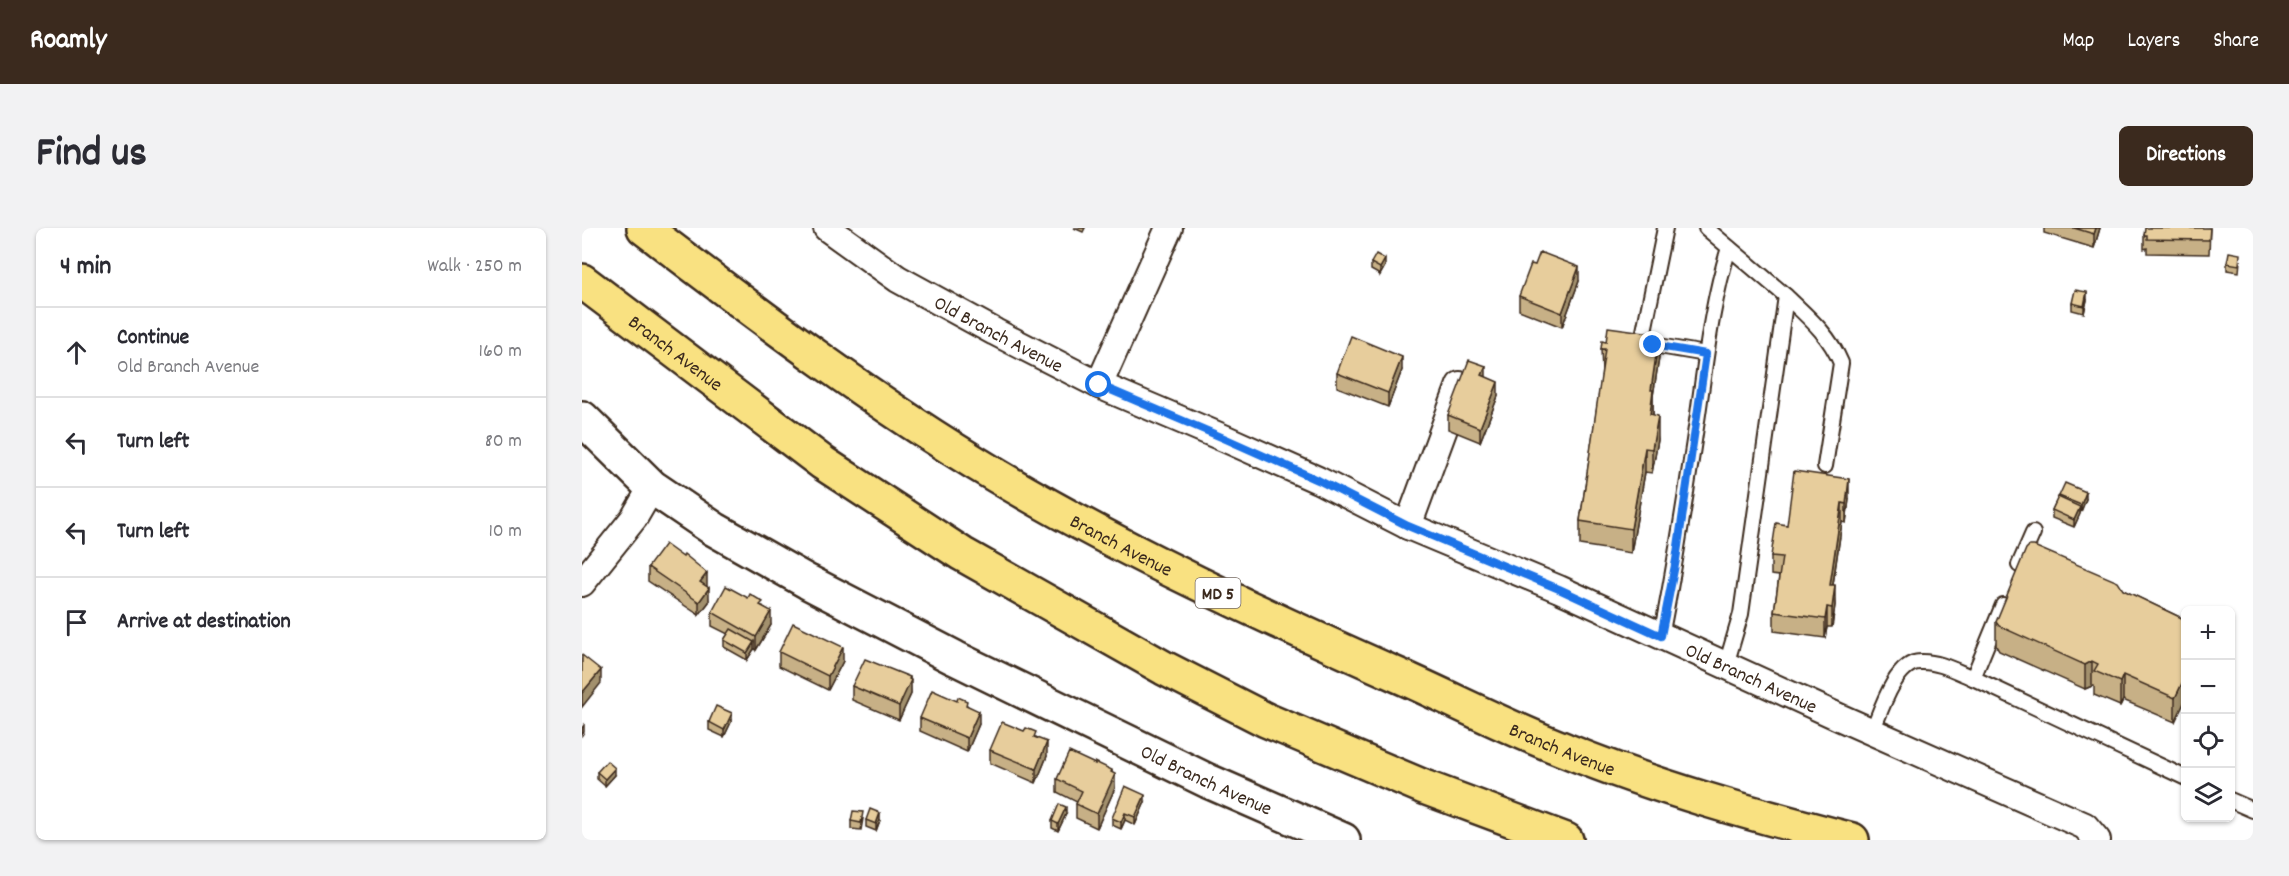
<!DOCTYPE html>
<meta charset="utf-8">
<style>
body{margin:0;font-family:Dekko,sans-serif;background:#f2f2f3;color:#2b2b33}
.controls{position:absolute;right:18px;bottom:18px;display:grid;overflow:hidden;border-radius:9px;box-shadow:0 2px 4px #0004}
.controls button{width:54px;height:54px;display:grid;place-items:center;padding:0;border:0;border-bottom:2px solid #e1e1e2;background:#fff;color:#2b2b33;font:30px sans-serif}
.stop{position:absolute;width:18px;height:18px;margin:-14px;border:4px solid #1a73e8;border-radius:50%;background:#fff}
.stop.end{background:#1a73e8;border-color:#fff;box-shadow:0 2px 6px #0008}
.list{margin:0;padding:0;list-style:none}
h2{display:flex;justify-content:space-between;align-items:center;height:78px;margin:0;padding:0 24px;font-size:26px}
h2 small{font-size:20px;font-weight:400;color:#7c7c81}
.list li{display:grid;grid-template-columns:39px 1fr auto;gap:18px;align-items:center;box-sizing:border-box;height:90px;padding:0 24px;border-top:2px solid #e1e1e2}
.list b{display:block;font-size:22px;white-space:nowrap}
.list p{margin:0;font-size:20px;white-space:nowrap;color:#7c7c81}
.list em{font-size:20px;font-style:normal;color:#7c7c81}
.icon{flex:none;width:33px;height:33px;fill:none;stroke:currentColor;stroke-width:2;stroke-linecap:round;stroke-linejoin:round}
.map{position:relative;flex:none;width:1671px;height:612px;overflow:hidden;border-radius:9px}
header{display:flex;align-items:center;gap:36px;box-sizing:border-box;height:84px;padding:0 30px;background:#3b2a1e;color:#fff}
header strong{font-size:28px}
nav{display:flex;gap:33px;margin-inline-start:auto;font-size:21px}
.intro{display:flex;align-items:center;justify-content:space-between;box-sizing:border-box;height:144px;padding:0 36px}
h1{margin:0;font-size:42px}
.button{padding:15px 27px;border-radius:9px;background:#3b2a1e;color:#fff;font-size:21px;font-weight:700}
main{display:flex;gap:36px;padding:0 36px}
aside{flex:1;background:#fff;border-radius:9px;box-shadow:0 2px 4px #0004}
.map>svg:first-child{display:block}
</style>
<header>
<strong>Roamly</strong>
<nav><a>Map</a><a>Layers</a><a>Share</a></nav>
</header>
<div class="intro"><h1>Find us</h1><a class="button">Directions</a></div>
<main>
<aside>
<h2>4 min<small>Walk · 250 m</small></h2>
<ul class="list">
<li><svg class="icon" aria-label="ahead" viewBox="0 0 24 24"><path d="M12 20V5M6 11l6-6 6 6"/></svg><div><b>Continue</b><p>Old Branch Avenue</p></div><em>160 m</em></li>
<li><svg class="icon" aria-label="left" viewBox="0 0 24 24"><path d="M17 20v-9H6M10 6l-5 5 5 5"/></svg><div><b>Turn left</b></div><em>80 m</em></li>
<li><svg class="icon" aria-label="left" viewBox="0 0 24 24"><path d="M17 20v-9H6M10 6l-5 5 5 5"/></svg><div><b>Turn left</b></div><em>10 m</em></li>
<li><svg class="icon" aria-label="arrive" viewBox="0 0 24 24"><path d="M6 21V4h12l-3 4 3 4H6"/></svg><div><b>Arrive at destination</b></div></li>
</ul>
</aside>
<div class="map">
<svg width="1671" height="612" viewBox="0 0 1671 612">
<rect width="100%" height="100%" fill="#fff"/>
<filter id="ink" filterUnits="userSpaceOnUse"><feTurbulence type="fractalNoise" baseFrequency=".0167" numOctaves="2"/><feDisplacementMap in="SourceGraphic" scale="12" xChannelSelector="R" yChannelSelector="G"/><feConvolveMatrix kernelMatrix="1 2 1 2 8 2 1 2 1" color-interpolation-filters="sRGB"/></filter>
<g filter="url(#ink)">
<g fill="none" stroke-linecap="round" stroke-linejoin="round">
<!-- lane casing -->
<g stroke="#3b2a1e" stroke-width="18">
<g id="lane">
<path d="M1083,0L1061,108L1065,113L1071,117L1124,126"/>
<path d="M1124,0L1204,68"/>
<path d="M1437,337L1451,305"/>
<path d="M1079,408C1094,334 1105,260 1116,186C1124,130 1130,73 1147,20"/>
<path d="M1144,437L1159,386L1204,68C1226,89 1247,106 1259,135L1243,238"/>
<path d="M1391,450L1604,550"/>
<path d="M1290,504C1298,485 1313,434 1338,434C1356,433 1374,443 1391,450L1421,377"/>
<path d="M1648,572L1671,582"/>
</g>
</g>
<!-- street casing -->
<g stroke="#3b2a1e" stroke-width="30">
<g id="street">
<path id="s1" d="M245,0L316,51L413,104L517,157L644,211L736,252L826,298L977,361L1259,490L1503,598L1515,612"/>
<path d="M517,157L587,0"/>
<path d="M826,298L878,157"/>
<path d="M0,355L52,290L70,259"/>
</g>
</g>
<!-- secondary casing -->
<g stroke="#3b2a1e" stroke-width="38">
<g id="secondary">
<path id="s2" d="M0,190L70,259L132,301L226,354L373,430L626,553L761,612"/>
</g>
</g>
<!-- highway casing -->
<g stroke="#3b2a1e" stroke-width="38">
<g id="highway">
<path id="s3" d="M62,0C176,87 292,175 415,248C545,325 682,388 820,449C874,473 928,501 983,522C1076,560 1173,587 1270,612"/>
<path id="s4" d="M0,53L241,235L380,326L582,440L684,492L842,559L984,612"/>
</g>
</g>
<!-- lane -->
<use href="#lane" stroke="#fff" stroke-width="14"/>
<!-- street -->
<use href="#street" stroke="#fff" stroke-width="26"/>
<!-- secondary -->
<use href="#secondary" stroke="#fff" stroke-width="33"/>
<!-- highway -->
<use href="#highway" stroke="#f9e181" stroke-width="33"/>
</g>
<!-- wall -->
<g fill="#c7b086" stroke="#3b2a1e" stroke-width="1.5">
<path d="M492,0H503L501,4Z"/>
<path d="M1462,0H1518L1512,20L1462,5Z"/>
<path d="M1628,0L1627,26L1565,25V20L1562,21V7Z"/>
<path d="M1658,33L1657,44L1645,42V35Z"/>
<path d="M789,35L803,38L798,47L789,42Z"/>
<path d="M997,53L980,99L937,82V68Z"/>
<path d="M1505,72L1502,85L1490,82V75Z"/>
<path d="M1019,121L1077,130L1071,168V187L1076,212L1070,245L1063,244L1049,325L998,317V293L1020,145Z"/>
<path d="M820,142L806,179L755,159V145Z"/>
<path d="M904,149L916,168L898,214L866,201V187Z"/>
<path d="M1477,268L1504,271L1492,299L1470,290V282Z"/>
<path d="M1267,271L1264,295L1260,294L1251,357L1253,377L1250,399H1245L1243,410L1192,403V384L1197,348L1189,347V328L1205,297Z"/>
<path d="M66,339L125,359L127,374L117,387L66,353Z"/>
<path d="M1541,362L1604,392L1593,494L1541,472L1538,478L1512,467V458H1510L1503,461L1417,423L1414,418V394Z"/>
<path d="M181,378L189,397L174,422L172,421L165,432L142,419V412L146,406L130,398V384Z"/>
<path d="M197,424L261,433L246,462L197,438Z"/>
<path d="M328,451L329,466L317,492L270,472V458Z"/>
<path d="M385,477L397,496L385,524L338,503V490Z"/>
<path d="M150,492L142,509L127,502V494Z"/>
<path d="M454,509L465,528L454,555L408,535V522Z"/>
<path d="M15,544L33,547L23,558L15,551Z"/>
<path d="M530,544L533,560L515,600L494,590V576L495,574L475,564V551Z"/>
<path d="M563,574L553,597L543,592L539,601L530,597V590Z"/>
<path d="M484,586L476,603L470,600V593Z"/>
<path d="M281,591L279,602L269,601V593Z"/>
<path d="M284,592H298L294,603L284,599Z"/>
</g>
<!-- shaded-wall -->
<g fill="#a2906d" stroke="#3b2a1e" stroke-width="1.5">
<path d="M1514,0H1518L1512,20V6Z"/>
<path d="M803,31V38L798,47V40Z"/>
<path d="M997,39V53L980,99V85Z"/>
<path d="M1505,64V72L1502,85V78Z"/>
<path d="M1077,106V130L1071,168V186L1068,211L1069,162Z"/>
<path d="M820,129V142L806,179V165Z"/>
<path d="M904,138V152L900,147Z"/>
<path d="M916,154V168L898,214V200Z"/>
<path d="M1076,188V212L1070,245V221Z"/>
<path d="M1063,220V244L1049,325V301Z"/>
<path d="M1267,251V271L1264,295V276Z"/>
<path d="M1504,264V271L1499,284V277Z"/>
<path d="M1260,275V294L1248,376V357Z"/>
<path d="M1498,279V286L1492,299V292Z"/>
<path d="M125,345V359L118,354Z"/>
<path d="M1253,357V377L1250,399V380Z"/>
<path d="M127,360V374L117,387V374Z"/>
<path d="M1245,379V399L1243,410V391Z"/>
<path d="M189,383V397L174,422V409Z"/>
<path d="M172,414V421L165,432V425Z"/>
<path d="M261,419V433L246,462V448Z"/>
<path d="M1510,433V458L1503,461V437Z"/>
<path d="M19,442V455L0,479V465Z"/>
<path d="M1541,447V472L1538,478V454Z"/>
<path d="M1604,447V471L1593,494V470Z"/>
<path d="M328,449V454L329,452V466L317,492V478Z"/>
<path d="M397,483V496L385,524V510Z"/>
<path d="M150,485V492L142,509V502Z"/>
<path d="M2,497V504L0,507V500Z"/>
<path d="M465,514V528L454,555V541Z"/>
<path d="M33,540V547L23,558V551Z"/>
<path d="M530,542V552L533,546V560L515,600V586Z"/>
<path d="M563,567V574L553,597V589Z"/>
<path d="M484,579V586L476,603V596Z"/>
<path d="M298,585V592L294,603V596Z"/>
<path d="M543,585V592L539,601V594Z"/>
</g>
<!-- building -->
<g fill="#e7cd9c" stroke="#3b2a1e" stroke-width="1.5">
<path d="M1492,0H1514L1512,6Z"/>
<path d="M1563,0H1628L1627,12L1565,11V7H1562Z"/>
<path d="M958,24L997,39L980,85L937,68L949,36L953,37Z"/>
<path d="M1647,24L1658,26L1657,37L1645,35Z"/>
<path d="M794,26L803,31L798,40L789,35Z"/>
<path d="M1493,62L1505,64L1502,78L1490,75Z"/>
<path d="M1026,99L1077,106L1069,162H1071L1068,186L1076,188L1070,221L1063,220L1049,301L998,293L1023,121H1019L1020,113L1024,114Z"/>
<path d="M769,108L820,129L806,165L755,145Z"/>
<path d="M887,132L904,138L900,147L916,154L898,200L866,187Z"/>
<path d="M1212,243L1267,251L1264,276L1260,275L1248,357H1253L1250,380L1245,379L1243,391L1192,384L1200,329L1189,328L1194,295L1205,297Z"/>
<path d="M1483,255L1504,264L1499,277L1477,268Z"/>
<path d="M1476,269L1498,279L1492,292L1470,282Z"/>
<path d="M83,316L101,329L102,326L125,345L118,354L127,360L117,374L66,339Z"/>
<path d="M1447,318H1452L1536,354L1541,362L1604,392V447L1593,470L1541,447L1538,454L1512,443L1516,436L1510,433L1503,437L1417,398L1414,394L1444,321Z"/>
<path d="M144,358L166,370L168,366L181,374L178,377L189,383L174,409L130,384Z"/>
<path d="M211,395L261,419L246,448L197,424Z"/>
<path d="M149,401L172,414L165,425L142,412Z"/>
<path d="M0,427L19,442L0,465Z"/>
<path d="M283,431L328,449L327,451L329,452L317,478L270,458Z"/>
<path d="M350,462L375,473L376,469L385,473L384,477L397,483L385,510L338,490Z"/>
<path d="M134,478L150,485L142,502L127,494Z"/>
<path d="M420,494L442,503L444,500L454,504L452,509L465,514L454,541L408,522Z"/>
<path d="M487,524L513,536V534L530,542L529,544L533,546L515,586L494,576L500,563L475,551Z"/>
<path d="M25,533L33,540L23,551L15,544Z"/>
<path d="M543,558L563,567L553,589L543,585L539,594L530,590Z"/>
<path d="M477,576L484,579L476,596L470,593Z"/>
<path d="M288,581L298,585L294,596L284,592Z"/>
<path d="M271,583L281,584L279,595L269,593Z"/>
</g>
</g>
<g fill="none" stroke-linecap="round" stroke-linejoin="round" filter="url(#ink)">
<!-- route -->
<path stroke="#1a73e8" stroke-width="8" d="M517,157L644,211L736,252L826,298L977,361L1079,408L1094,332L1124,126L1071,117"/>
</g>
<g text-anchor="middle" stroke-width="4.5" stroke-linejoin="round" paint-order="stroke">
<!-- shield labels -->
<rect fill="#fff" stroke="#766a62" stroke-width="1.5" x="613.5" y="350" width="45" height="30" rx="4.5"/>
<g font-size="18" font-weight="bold" fill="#3b2a1e">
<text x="636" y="371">MD 5</text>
</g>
<!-- street labels -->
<g font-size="20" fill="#3b2a1e" stroke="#fff">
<text dy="7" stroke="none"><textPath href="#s1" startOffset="202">Old Branch Avenue</textPath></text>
<text dy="7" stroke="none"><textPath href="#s4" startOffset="118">Branch Avenue</textPath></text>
<text dy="7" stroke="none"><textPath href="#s3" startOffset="574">Branch Avenue</textPath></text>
<text dy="7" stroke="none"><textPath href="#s1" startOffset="1030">Old Branch Avenue</textPath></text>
<text dy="7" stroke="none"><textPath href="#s3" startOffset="1060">Branch Avenue</textPath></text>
<text dy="7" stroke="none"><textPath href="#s2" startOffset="726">Old Branch Avenue</textPath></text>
</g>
</g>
</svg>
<div class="controls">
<button>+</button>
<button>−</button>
<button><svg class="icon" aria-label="locate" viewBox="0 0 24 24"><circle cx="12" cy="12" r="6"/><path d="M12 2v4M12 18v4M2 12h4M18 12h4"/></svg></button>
<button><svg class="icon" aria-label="layers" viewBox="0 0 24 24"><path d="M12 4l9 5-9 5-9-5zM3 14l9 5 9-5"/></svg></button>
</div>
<div class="stop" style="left:517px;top:157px"></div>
<div class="stop end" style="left:1071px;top:117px"></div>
</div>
</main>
